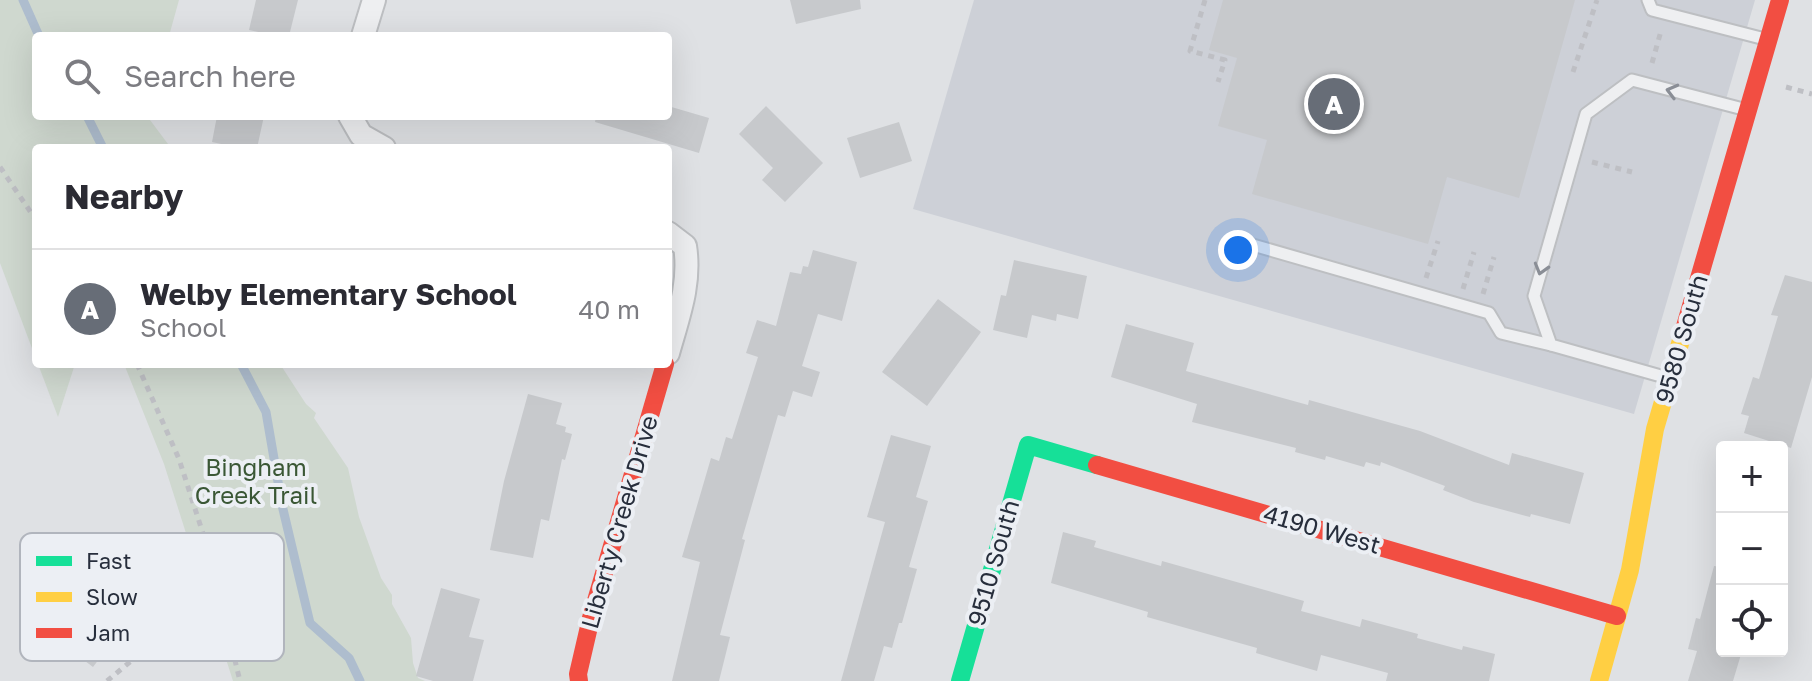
<!DOCTYPE html>
<meta charset="utf-8">
<style>
body{margin:0;font-family:"Golos Text",sans-serif;background:#f2f2f3;color:#2b2b33}
.controls{position:absolute;right:24px;bottom:24px;display:grid;overflow:hidden;border-radius:8px;box-shadow:0 8px 32px #0002}
.controls button{width:72px;height:72px;display:grid;place-items:center;padding:0;border:0;border-bottom:2px solid #e1e1e2;background:#fff;color:#2b2b33;font:40px sans-serif}
.you{position:absolute;left:1238px;top:250px;width:28px;height:28px;margin:-20px;border:6px solid #fff;border-radius:50%;background:#1a73e8;box-shadow:0 0 0 12px #1a73e833}
.badge{display:grid;place-items:center;width:52px;height:52px;border-radius:50%;background:#676d77;color:#fff;font-size:26px;font-weight:700}
.pin{position:absolute;translate:-50% -50%;border:4px solid #fff;box-shadow:0 2px 8px #0006}
.list{margin:0;padding:0;list-style:none}
h2{display:flex;justify-content:space-between;align-items:center;height:104px;margin:0;padding:0 32px;font-size:34px}
h2 small{font-size:26px;font-weight:400;color:#7c7c81}
.list li{display:grid;grid-template-columns:52px 1fr auto;gap:24px;align-items:center;box-sizing:border-box;height:120px;padding:0 32px;border-top:2px solid #e1e1e2}
.list b{display:block;font-size:30px;white-space:nowrap}
.list p{margin:0;font-size:26px;white-space:nowrap;color:#7c7c81}
.list em{font-size:26px;font-style:normal;color:#7c7c81}
.icon{flex:none;width:44px;height:44px;fill:none;stroke:currentColor;stroke-width:2;stroke-linecap:round;stroke-linejoin:round}
.map{position:relative;flex:none;width:1812px;height:681px;overflow:hidden}
.search{position:absolute;background:#fff;box-shadow:0 8px 32px #0002;left:32px;top:32px;width:640px;height:88px;display:flex;align-items:center;gap:20px;box-sizing:border-box;padding:0 28px;border-radius:8px;color:#7c7c81;font-size:30px}
.panel{position:absolute;background:#fff;box-shadow:0 8px 32px #0002;left:32px;top:144px;width:640px;height:224px;border-radius:8px}
.map>svg:first-child{display:block}
</style>
<div class="map">
<svg width="1812" height="681" viewBox="0 0 1812 681">
<rect width="100%" height="100%" fill="#dfe1e4"/>
<!-- built -->
<path fill="#cdd0d7" d="M974,0H1755L1634,414L913,209Z"/>
<!-- green -->
<g fill="#cfd8cf">
<path d="M0,0H179L169,36H36V116H147L171,148H36V359L0,263Z"/>
<path d="M38,364H75L58,417Z"/>
<path d="M124,364H280L306,404L316,413L314,418L348,468L359,517L381,578L392,595V604L411,638L413,663L418,678L425,681H233L164,464Z"/>
</g>
<g fill="none" stroke-linecap="round" stroke-linejoin="round">
<!-- stream -->
<g stroke="#aebdce" stroke-width="9">
<path d="M23,0L39,36"/>
<path d="M87,116L103,148"/>
<path d="M241,364L266,412L282,505L310,623L349,658L360,681"/>
</g>
</g>
<!-- building -->
<g fill="#c7c9cc">
<path d="M256,0H298L289,36H276L249,30Z"/>
<path d="M790,0H860L861,9L796,24Z"/>
<path d="M1223,0H1575L1519,198L1447,177L1428,244L1252,194L1267,140L1218,126L1237,58L1209,50Z"/>
<path d="M668,106L709,118L699,153L595,122L596,116H668Z"/>
<path d="M766,106L823,163L785,202L762,180L773,168L739,134Z"/>
<path d="M217,116H264L257,148H240L212,142Z"/>
<path d="M899,122L912,161L860,178L847,138Z"/>
<path d="M813,250L857,262L842,321L818,314L802,366L820,372L812,397L793,391L785,417L778,415L742,539L745,540L720,635L730,637L719,681H672L700,562L682,557L711,458L719,461L726,437L732,439L758,357L746,353L757,320L776,326L790,272L801,274L803,266L808,267Z"/>
<path d="M1014,260L1087,276L1078,319L1057,314L1056,321L1032,315L1027,338L993,330L1001,295L1006,296Z"/>
<path d="M1785,275L1812,282V377L1791,448L1744,433L1749,416L1741,414L1753,377L1759,379L1778,316L1771,315Z"/>
<path d="M938,299L981,332L927,406L882,372Z"/>
<path d="M1126,324L1194,343L1186,371L1308,405L1309,400L1420,431L1509,465L1512,453L1584,473L1570,524L1531,514L1530,517L1474,502L1443,490L1445,486L1381,462L1380,466L1366,462L1364,467L1326,456L1325,460L1295,452L1296,448L1192,422L1197,404L1111,377Z"/>
<path d="M528,394L562,403L556,424L566,427L565,432L572,434L565,460L562,459L549,521L541,519L533,558L490,550L504,481Z"/>
<path d="M891,435L931,446L916,497L928,501L909,567L917,569L902,623H899L892,648L884,646L874,681H841L885,522L867,517Z"/>
<path d="M1063,532L1096,541L1094,547L1161,566L1162,561L1304,601L1301,611L1360,627L1362,619L1418,634L1417,638L1462,650L1463,646L1495,654L1489,681H1386L1388,673L1321,655L1317,671L1256,653L1257,648L1147,617L1148,612L1051,583Z"/>
<path d="M61,551L138,608L93,667L52,636L66,619L30,592Z"/>
<path d="M1714,566L1722,567V651H1742L1733,681H1688L1697,651L1688,649L1696,618L1700,619Z"/>
<path d="M441,588L480,599L469,637L484,640L473,681H433L416,676Z"/>
</g>
<g fill="none" stroke-linecap="round" stroke-linejoin="round">
<!-- lane casing -->
<g stroke="#bdbfc2" stroke-width="15">
<g id="lane">
<path d="M1648,0L1652,10L1765,39"/>
<path d="M1239,241L1489,313L1501,333L1551,345"/>
<path d="M1668,378L1551,345L1534,296L1586,114L1632,80L1747,110"/>
</g>
</g>
<!-- street casing -->
<g stroke="#bdbfc2" stroke-width="26">
<g id="street">
<path d="M363,36L374,0"/>
<path d="M350,116L361,135L384,148"/>
<path d="M668,233L685,246C691,284 678,317 668,353"/>
</g>
</g>
<!-- path -->
<g stroke="#bebfc4" stroke-width="5" stroke-dasharray="6 6" stroke-linecap="butt">
<path d="M1205,0L1190,51L1225,60L1218,82"/>
<path d="M1652,63L1661,31"/>
<path d="M1573,72L1597,0"/>
<path d="M1786,87L1812,94"/>
<path d="M1592,162L1632,172"/>
<path d="M0,167L36,220"/>
<path d="M1426,278L1438,241"/>
<path d="M1463,289L1474,252"/>
<path d="M1483,294L1494,257"/>
<path d="M137,364L179,459L207,546L240,681"/>
<path d="M107,681L195,608L203,587L216,575"/>
</g>
<!-- lane -->
<use href="#lane" stroke="#eeeff1" stroke-width="11"/>
<!-- street -->
<use href="#street" stroke="#eeeff1" stroke-width="22"/>
<!-- fast -->
<path stroke="#16e098" stroke-width="18" d="M960,681L1028,445L1097,465"/>
<!-- slow -->
<path stroke="#ffcf43" stroke-width="18" d="M1599,681L1630,570L1655,429L1684,330"/>
<!-- jam -->
<g stroke="#f24e42" stroke-width="18">
<path d="M1684,330L1780,0"/>
<path d="M1097,465L1617,616"/>
<path d="M579,681L578,674L591,618L665,364"/>
</g>
</g>
<!-- one-way arrows -->
<defs><path id="oneway-chevron" d="M-2-3.5L2.5 0L-2 3.5" fill="none" stroke-width="1.6" stroke-linecap="round" stroke-linejoin="round" transform="scale(2)"/></defs>
<g stroke="#8a8e96">
<use href="#oneway-chevron" transform="translate(1672 91) rotate(-165)"/>
<use href="#oneway-chevron" transform="translate(1541 269) rotate(106)"/>
</g>
<g text-anchor="middle" stroke-width="8" stroke-linejoin="round" paint-order="stroke">
<!-- street labels -->
<g font-size="24" fill="#272e3c" stroke="#eceff4">
<text transform="translate(1682 339) rotate(-74)" y="8">9580 South</text>
<text transform="translate(620 522) rotate(-74)" y="8">Liberty Creek Drive</text>
<text transform="translate(1322 530) rotate(16)" y="8">4190 West</text>
<text transform="translate(994 563) rotate(-74)" y="8">9510 South</text>
</g>
<!-- park labels -->
<g font-size="24" fill="#3a5735" stroke="#eceff4">
<text x="256" y="476">Bingham<tspan x="256" dy="28">Creek Trail</tspan></text>
</g>
</g>
<!-- legend -->
<rect x="20" y="533" width="264" height="128" rx="12" fill="#eceff4" stroke="#b1b5bd" stroke-width="2"/>
<rect x="36" y="556" width="36" height="10" fill="#16e098"/>
<rect x="36" y="592" width="36" height="10" fill="#ffcf43"/>
<rect x="36" y="628" width="36" height="10" fill="#f24e42"/>
<g font-size="22" fill="#272e3c">
<text x="86" y="569">Fast</text>
<text x="86" y="605">Slow</text>
<text x="86" y="641">Jam</text>
</g>
</svg>
<div class="controls">
<button>+</button>
<button>−</button>
<button><svg class="icon" aria-label="locate" viewBox="0 0 24 24"><circle cx="12" cy="12" r="6"/><path d="M12 2v4M12 18v4M2 12h4M18 12h4"/></svg></button>
</div>
<div class="you"></div>
<div class="pin badge" style="left:1334px;top:104px">A</div>
<div class="search"><svg class="icon" aria-label="search" viewBox="0 0 24 24"><circle cx="10" cy="10" r="6"/><path d="M15 15l6 6"/></svg>Search here</div>
<section class="panel">
<h2>Nearby<small></small></h2>
<ul class="list">
<li><span class="badge">A</span><div><b>Welby Elementary School</b><p>School</p></div><em>40 m</em></li>
</ul>
</section>
</div>
